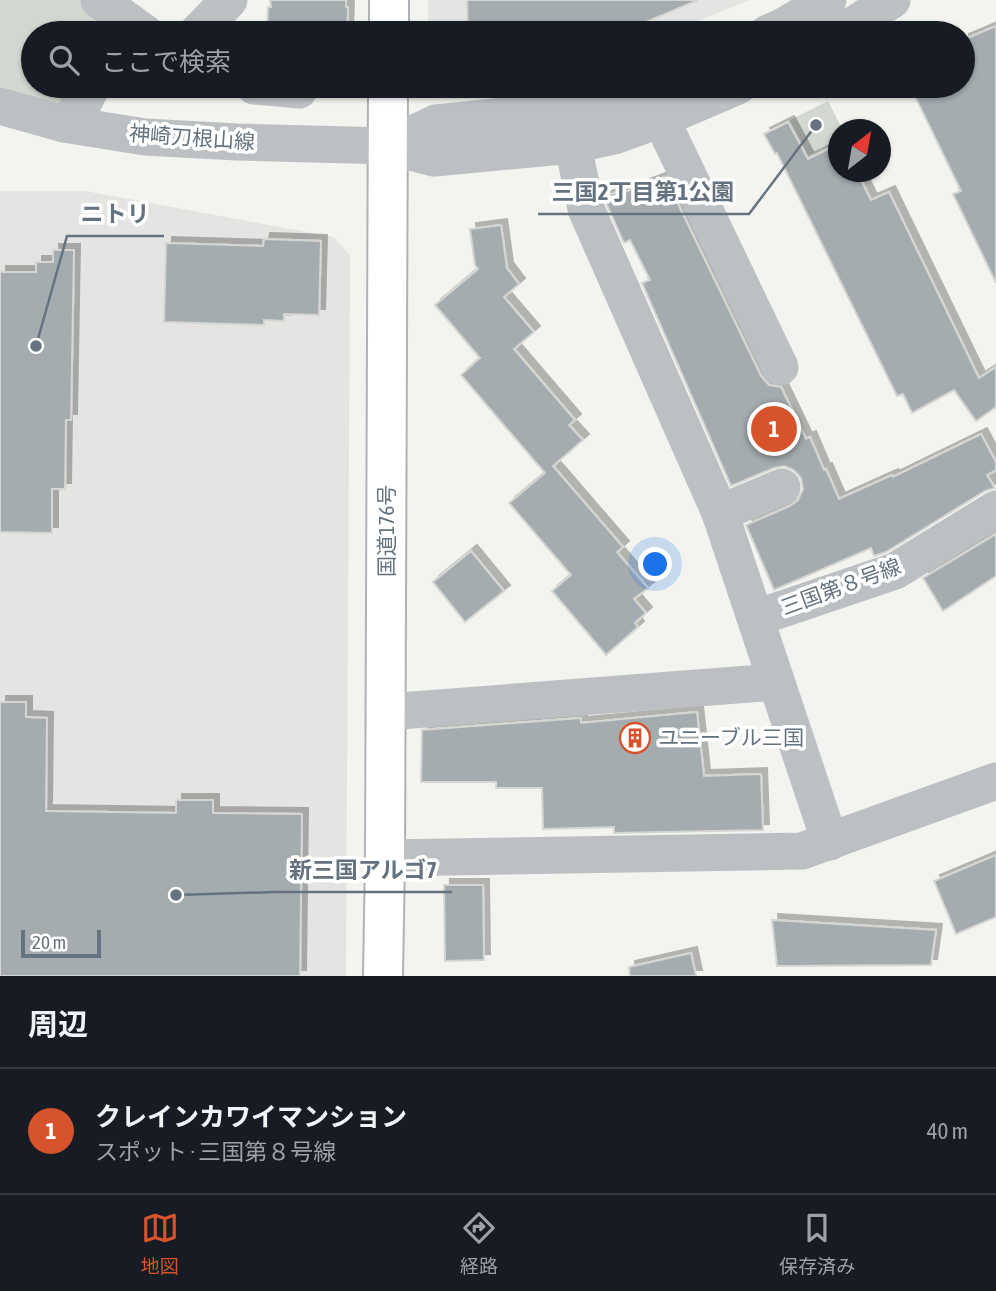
<!DOCTYPE html>
<html lang="ja">
<meta charset="utf-8">
<style>
body{margin:0;font-family:"Asap Condensed","Noto Sans JP",sans-serif;background:#20242c;color:#f1f3f6}
.compass{position:absolute;left:828px;top:119px;width:63px;height:63px;border-radius:50%;background:#171b24;box-shadow:0 2px 5px #0004;rotate:31deg}
.scale{position:absolute;left:21px;bottom:18px;width:80px;box-sizing:border-box;padding-left:7px;border:4px solid #64737f;border-top:0;font-size:19px;line-height:24px;white-space:nowrap;color:#64737f;-webkit-text-stroke:5px #fff;paint-order:stroke}
.you{position:absolute;left:656px;top:565px;width:24px;height:24px;margin:-18px;border:5px solid #fff;border-radius:50%;background:#1a73e8;box-shadow:0 0 0 10px #1a73e833}
.badge{display:grid;place-items:center;width:46px;height:46px;border-radius:50%;background:#d7532c;color:#fff;font-size:23px;font-weight:700}
.pin{position:absolute;translate:-50% -50%;border:4px solid #fff;box-shadow:0 2px 7px #0006}
.list{margin:0;padding:0;list-style:none}
h2{display:flex;justify-content:space-between;align-items:center;height:91px;margin:0;padding:0 28px;font-size:30px}
h2 small{font-size:23px;font-weight:400;color:#9ea1a6}
.list li{display:grid;grid-template-columns:46px 1fr auto;gap:21px;align-items:center;box-sizing:border-box;height:126px;padding:0 28px;border-top:2px solid #363941}
.list b{display:block;font-size:26px;white-space:nowrap}
.list p{margin:0;font-size:23px;white-space:nowrap;color:#9ea1a6}
.list em{font-size:23px;font-style:normal;color:#9ea1a6}
.icon{flex:none;width:38px;height:38px;fill:none;stroke:currentColor;stroke-width:2;stroke-linecap:round;stroke-linejoin:round}
.map{position:relative;flex:none;width:996px;height:976px;overflow:hidden}
.search{position:absolute;background:#171b24;box-shadow:0 2px 5px #0004;left:21px;right:21px;top:21px;height:77px;display:flex;align-items:center;gap:18px;box-sizing:border-box;padding:0 24px;border-radius:38px;color:#9ea1a6;font-size:26px}
.sheet{height:217px;background:#171b24}
nav{display:flex;justify-content:space-around;align-items:center;box-sizing:border-box;height:98px;border-top:2px solid #363941;background:#171b24;font-size:19px;color:#9ea1a6}
nav a{display:grid;justify-items:center;gap:4px}
nav .on{color:#d7532c}
.map>svg:first-child{display:block}
</style>
<div class="map">
<svg width="996" height="976" viewBox="0 0 996 976">
<defs>
<filter id="shadow"><feDropShadow dx="6" dy="-6" stdDeviation="0" flood-color="#0004"/></filter>
</defs>
<rect width="100%" height="100%" fill="#f3f3ef"/>
<!-- built -->
<g fill="#e4e5e3">
<path d="M428,0H750L668,33H428Z"/>
<path d="M0,191H85L334,237L350,255L346,976H0Z"/>
</g>
<!-- green -->
<g fill="#d2d8cf">
<path d="M0,0H79L95,12L104,25V33H33V86H81L58,104L0,87Z"/>
<path d="M828,101L842,129L838,130V141L808,156L790,120Z"/>
</g>
<!-- building -->
<g fill="#a4acb0" stroke="#d5d5d2" stroke-width="2" filter="url(#shadow)">
<path d="M270,0H346V7H348L347,33H267L268,7H271Z"/>
<path d="M467,0H698L620,33H468Z"/>
<path d="M996,26V283L953,194L961,191L910,86H963V40Z"/>
<path d="M788,122L808,159L838,144V172H857L871,200L889,192L979,378L996,367V407L976,421L954,390L912,413L903,394L897,396L777,153L775,154L764,134Z"/>
<path d="M665,177L761,376L769,385L781,387L806,439L810,437L824,470L826,469L839,499L892,475L893,477L981,434L996,462V470L987,475L995,488L985,491L886,552L874,556L871,548L774,590L746,525L790,506L798,500L803,489L801,478L794,470L784,466L774,468L731,486L642,283L650,280L630,240L624,243L606,203L605,197L624,189L625,192Z"/>
<path d="M501,225L507,268L519,284L504,297L534,332L514,349L575,420L569,425L583,440L553,466L623,547L617,552L648,588L634,599L646,613L635,623L638,627L606,655L552,591L571,575L509,503L545,473L461,375L480,358L435,305L478,269L475,265L470,229Z"/>
<path d="M264,239L321,241L319,315L284,314V321L264,320V325L164,322L166,243L263,246Z"/>
<path d="M53,250H74L71,420H66L65,489H52V533L0,532V272H36V262H53Z"/>
<path d="M996,534V576L943,611L923,578Z"/>
<path d="M471,551L504,591L465,622L433,582Z"/>
<path d="M0,702H26V717L47,718L46,811L176,813V800H213V813L302,814L300,976H0Z"/>
<path d="M697,712L704,776L761,774L763,830L614,833V827L543,829L542,788H496V782H421L422,730L581,718V723Z"/>
<path d="M996,855V917L956,934L934,881Z"/>
<path d="M444,885H483L484,960L445,961Z"/>
<path d="M772,920L936,930L931,965L777,966Z"/>
<path d="M691,953L696,976H630L629,967Z"/>
</g>
<g fill="none" stroke-linecap="round" stroke-linejoin="round">
<!-- highway casing -->
<g stroke="#afb3b6" stroke-width="42">
<g id="highway">
<path d="M389,33V0"/>
<path d="M383,976L385,858L388,86"/>
</g>
</g>
<!-- minor -->
<g stroke="#bcc0c3" stroke-width="37">
<path d="M99,0L145,33"/>
<path d="M197,33L229,0"/>
<path d="M768,33L782,27L828,0"/>
<path d="M841,33L892,0"/>
<path d="M254,86L299,90"/>
<path d="M0,106L64,124L145,137L237,142L388,146L434,158L573,145L614,136L661,119L738,86"/>
<path d="M661,119L780,367"/>
<path d="M64,124L84,102L92,86"/>
<path d="M573,145L586,209L720,513L830,842"/>
<path d="M388,146L436,123L532,113L595,105L648,86"/>
<path d="M720,513L782,487"/>
<path d="M756,618L895,571L996,509"/>
<path d="M386,712L776,682"/>
<path d="M385,858L802,851L996,781"/>
</g>
<!-- highway -->
<use href="#highway" stroke="#fff" stroke-width="38"/>
</g>
<!-- icons -->
<defs>
<g id="building-ring" transform="scale(1.575)"><circle r="9.5" fill="#fff" stroke="#d7532c" stroke-width="1.5"/><path d="M-4-6H4V6H1V3H-1V6H-4ZM-2.5-4.3h1.7v1.8h-1.7ZM.8-4.3h1.7v1.8H.8ZM-2.5-1h1.7V.8h-1.7ZM.8-1h1.7V.8H.8Z" fill="#d7532c"/></g>
</defs>
<g fill-rule="evenodd">
<use href="#building-ring" x="635" y="738"/>
</g>
<g text-anchor="middle" stroke-width="7" stroke-linejoin="round" paint-order="stroke">
<!-- street labels -->
<g font-size="21" fill="#64737f" stroke="#fff">
<text transform="translate(192 138) rotate(4)" y="7">神崎刀根山線</text>
<text transform="translate(387 531) rotate(-90)" y="7">国道176号</text>
<text transform="translate(841 587) rotate(-20)" y="7">三国第８号線</text>
</g>
<!-- poi labels -->
<g font-size="21" fill="#64737f" stroke="#fff" text-anchor="start">
<text x="658" y="745">ユニーブル三国</text>
</g>
</g>
<!-- callouts -->
<path fill="none" stroke="#64737f" stroke-width="2.5" d="M816 125L749 214H538M36 346L67 236H164M176 895L275 892H452"/>
<g fill="#64737f" stroke="#fff" stroke-width="2.5">
<circle cx="816" cy="125" r="7"/>
<circle cx="36" cy="346" r="7"/>
<circle cx="176" cy="895" r="7"/>
</g>
<g font-size="23" text-anchor="middle" font-weight="bold" fill="#64737f" stroke="#fff" stroke-width="7" stroke-linejoin="round" paint-order="stroke">
<text x="643" y="200">三国2丁目第1公園</text>
<text x="115" y="222">ニトリ</text>
<text x="363" y="878">新三国アルゴ7</text>
</g>
</svg>
<svg class="compass" viewBox="-18 -18 36 36"><path d="M0-13l5 13h-10z" fill="#e53935"/><path d="M0 13l5-13h-10z" fill="#9ea1a6"/></svg>
<div class="scale">20 m</div>
<div class="you"></div>
<div class="pin badge" style="left:774px;top:429px">1</div>
<div class="search"><svg class="icon" aria-label="search" viewBox="0 0 24 24"><circle cx="10" cy="10" r="6"/><path d="M15 15l6 6"/></svg>ここで検索</div>
</div>
<section class="sheet">
<h2>周辺<small></small></h2>
<ul class="list">
<li><span class="badge">1</span><div><b>クレインカワイマンション</b><p>スポット · 三国第８号線</p></div><em>40 m</em></li>
</ul>
</section>
<nav>
<a class="on"><svg class="icon" aria-label="map" viewBox="0 0 24 24"><path d="M3 6l6-2 6 2 6-2v14l-6 2-6-2-6 2zM9 4v14M15 6v14"/></svg>地図</a>
<a><svg class="icon" aria-label="directions" viewBox="0 0 24 24"><path d="M12 3l9 9-9 9-9-9zM9 14v-3h6M13 9l2 2-2 2"/></svg>経路</a>
<a><svg class="icon" aria-label="saved" viewBox="0 0 24 24"><path d="M7 4h10v16l-5-4-5 4z"/></svg>保存済み</a>
</nav>
